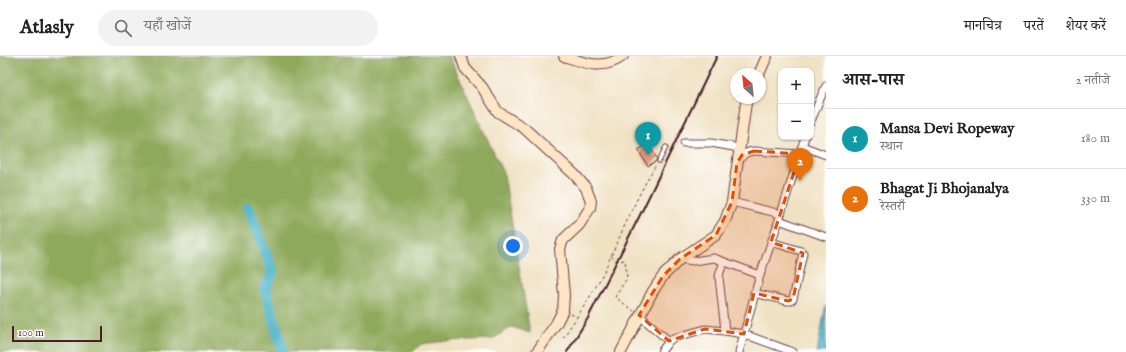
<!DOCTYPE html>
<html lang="hi">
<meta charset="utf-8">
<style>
body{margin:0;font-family:"IM FELL English","Noto Serif Devanagari",serif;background:#f2f2f2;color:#222}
.controls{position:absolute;right:12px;top:12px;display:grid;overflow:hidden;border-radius:8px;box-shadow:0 1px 3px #0004}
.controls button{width:36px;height:36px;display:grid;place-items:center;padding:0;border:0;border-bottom:1px solid #e0e0e0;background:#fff;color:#222;font:20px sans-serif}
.compass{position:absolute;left:730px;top:12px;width:36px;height:36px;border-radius:50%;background:#fff;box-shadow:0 1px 3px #0004;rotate:333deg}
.scale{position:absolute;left:12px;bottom:10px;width:90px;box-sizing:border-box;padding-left:4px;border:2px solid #4a1f2b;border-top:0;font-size:11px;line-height:14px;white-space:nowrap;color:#4a1f2b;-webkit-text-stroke:3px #fff;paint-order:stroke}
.you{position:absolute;left:513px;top:190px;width:14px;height:14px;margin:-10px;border:3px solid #fff;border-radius:50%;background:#1a73e8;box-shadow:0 0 0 6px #1a73e833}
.badge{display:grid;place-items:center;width:26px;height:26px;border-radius:50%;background:#ea580c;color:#fff;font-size:13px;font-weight:700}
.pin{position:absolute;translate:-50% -33px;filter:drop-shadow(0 1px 2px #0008)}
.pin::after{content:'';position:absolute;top:21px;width:14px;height:12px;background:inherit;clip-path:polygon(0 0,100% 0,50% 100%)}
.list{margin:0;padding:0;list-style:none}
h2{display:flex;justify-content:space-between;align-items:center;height:52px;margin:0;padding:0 16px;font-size:17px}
h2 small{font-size:13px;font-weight:400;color:#767676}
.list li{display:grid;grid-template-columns:26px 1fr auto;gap:12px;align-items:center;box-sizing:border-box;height:60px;padding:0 16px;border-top:1px solid #e0e0e0}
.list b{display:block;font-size:15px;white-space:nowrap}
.list p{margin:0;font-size:13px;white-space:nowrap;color:#767676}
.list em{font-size:13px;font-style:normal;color:#767676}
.icon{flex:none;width:22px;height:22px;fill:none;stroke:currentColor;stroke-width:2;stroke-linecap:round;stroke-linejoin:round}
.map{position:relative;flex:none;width:826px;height:296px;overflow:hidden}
header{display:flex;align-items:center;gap:24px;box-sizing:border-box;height:56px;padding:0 20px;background:#fff;border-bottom:1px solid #e0e0e0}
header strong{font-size:19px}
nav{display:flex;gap:22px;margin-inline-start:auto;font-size:14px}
.search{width:280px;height:36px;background:#f2f2f2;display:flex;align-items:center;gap:10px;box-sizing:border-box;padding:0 14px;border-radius:22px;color:#767676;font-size:15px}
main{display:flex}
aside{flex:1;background:#fff}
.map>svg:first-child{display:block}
</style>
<header>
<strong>Atlasly</strong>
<div class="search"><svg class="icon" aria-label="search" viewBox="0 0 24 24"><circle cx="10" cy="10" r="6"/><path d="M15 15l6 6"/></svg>यहाँ खोजें</div>
<nav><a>मानचित्र</a><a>परतें</a><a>शेयर करें</a></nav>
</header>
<main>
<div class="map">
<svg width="826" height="296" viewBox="0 0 826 296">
<rect width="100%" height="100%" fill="#fff"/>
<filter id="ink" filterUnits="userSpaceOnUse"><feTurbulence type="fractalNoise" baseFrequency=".025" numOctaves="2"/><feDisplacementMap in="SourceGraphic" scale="8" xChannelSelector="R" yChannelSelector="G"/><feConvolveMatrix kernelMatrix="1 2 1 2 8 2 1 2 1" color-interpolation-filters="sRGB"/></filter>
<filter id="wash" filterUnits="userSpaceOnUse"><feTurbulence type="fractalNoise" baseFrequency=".012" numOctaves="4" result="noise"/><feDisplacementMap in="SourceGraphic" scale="16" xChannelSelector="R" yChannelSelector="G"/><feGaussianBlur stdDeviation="0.9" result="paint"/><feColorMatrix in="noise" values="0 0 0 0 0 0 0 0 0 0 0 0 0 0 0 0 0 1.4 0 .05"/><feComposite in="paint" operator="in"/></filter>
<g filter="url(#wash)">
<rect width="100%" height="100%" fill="#f0e1c3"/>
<!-- forest -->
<path fill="#8fa95b" stroke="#6c6443" d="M0,0H449L504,119L530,277L512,271L492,283L445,285L421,288L413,296H0Z"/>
<!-- water -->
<path fill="#45b0c4" stroke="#486878" d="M826,250V296H817L825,253Z"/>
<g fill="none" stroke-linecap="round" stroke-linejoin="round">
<!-- river -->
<path stroke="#45b0c4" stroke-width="11" d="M248,152L273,216L265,233L283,296"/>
</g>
<g id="blocks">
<!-- building -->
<path fill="#da9d7b" d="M648,88L657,102L656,105L648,110L638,94Z"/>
</g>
</g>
<g filter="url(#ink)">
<use href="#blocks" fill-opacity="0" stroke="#633c42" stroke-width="1"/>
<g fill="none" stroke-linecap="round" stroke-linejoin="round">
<!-- lane casing -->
<g stroke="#633c42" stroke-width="5.5">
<path id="lane" d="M659,105L666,91"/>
</g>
<!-- street casing -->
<g stroke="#633c42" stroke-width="9">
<g id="street">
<path d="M811,65L820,43L826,30"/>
<path d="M684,87H711L739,92"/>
<path d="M802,90L826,99"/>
<path d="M739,105C743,98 746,96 754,95L800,98"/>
<path d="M732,146L781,158"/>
<path d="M779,164L826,181"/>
<path d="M680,203L693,205L714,202L760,219"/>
<path d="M724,206L720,216L719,221L725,275"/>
<path d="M754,237L788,245H790L793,243L803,197L801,195L771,186"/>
<path d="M639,259L669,285"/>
<path d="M661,296L669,285L673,282L705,273L725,275L744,278L793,296"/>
<path d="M739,296L760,219L779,164L805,81"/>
</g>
</g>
<!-- secondary casing -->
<g stroke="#633c42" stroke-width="12">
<g id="secondary">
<path d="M461,0L465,12L482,31L498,56L524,72L575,119L586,132L591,145L590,152L579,169L563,184L560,193L564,239L563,254L557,266L537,296"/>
<path d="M564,0C585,7 603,15 623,0"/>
<path d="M759,18L767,0"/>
<path d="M621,296L653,235L663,220L680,203L716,179L725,165L732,146L746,47L748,42"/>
</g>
</g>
<!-- path -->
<g stroke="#633c42" stroke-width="1" stroke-dasharray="3 3" stroke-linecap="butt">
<path d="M649,96L655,102"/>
<path d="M611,200L617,205L625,204L627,222L615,241L634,255"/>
<path d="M571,258L577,261"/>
<path d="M563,282C578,259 594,237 606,211C622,177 636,141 656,109"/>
</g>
<!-- lane -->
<use href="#lane" stroke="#fff" stroke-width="3.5"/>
<!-- street -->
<use href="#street" stroke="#fff" stroke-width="7"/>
<!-- secondary -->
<use href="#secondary" stroke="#fde5c5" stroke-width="10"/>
<!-- rail -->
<path stroke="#4a1f2b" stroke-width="2" d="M567,296L588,262L642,155L717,0"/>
</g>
</g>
<!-- marked area -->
<path fill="#d8530f" fill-opacity="0.2" stroke="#d8530f" stroke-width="3" stroke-dasharray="8 5" stroke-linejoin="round" d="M754,95L800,98L771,186L803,197L793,243L788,245L754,237L744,278L705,273L669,285L639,259L663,220L680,203L716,179L732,146L737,107L742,99Z"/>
</svg>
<div class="controls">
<button>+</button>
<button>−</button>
</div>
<svg class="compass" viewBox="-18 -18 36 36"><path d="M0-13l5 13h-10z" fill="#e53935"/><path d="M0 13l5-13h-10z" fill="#767676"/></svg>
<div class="scale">100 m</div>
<div class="you"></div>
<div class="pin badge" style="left:648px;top:99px;background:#0f9aa8">1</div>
<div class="pin badge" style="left:800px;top:125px;background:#e8710a">2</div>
</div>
<aside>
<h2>आस-पास<small>2 नतीजे</small></h2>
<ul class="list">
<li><span class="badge" style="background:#0f9aa8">1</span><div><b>Mansa Devi Ropeway</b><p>स्थान</p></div><em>180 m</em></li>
<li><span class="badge" style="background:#e8710a">2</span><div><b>Bhagat Ji Bhojanalya</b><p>रेस्तराँ</p></div><em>330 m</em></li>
</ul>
</aside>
</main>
